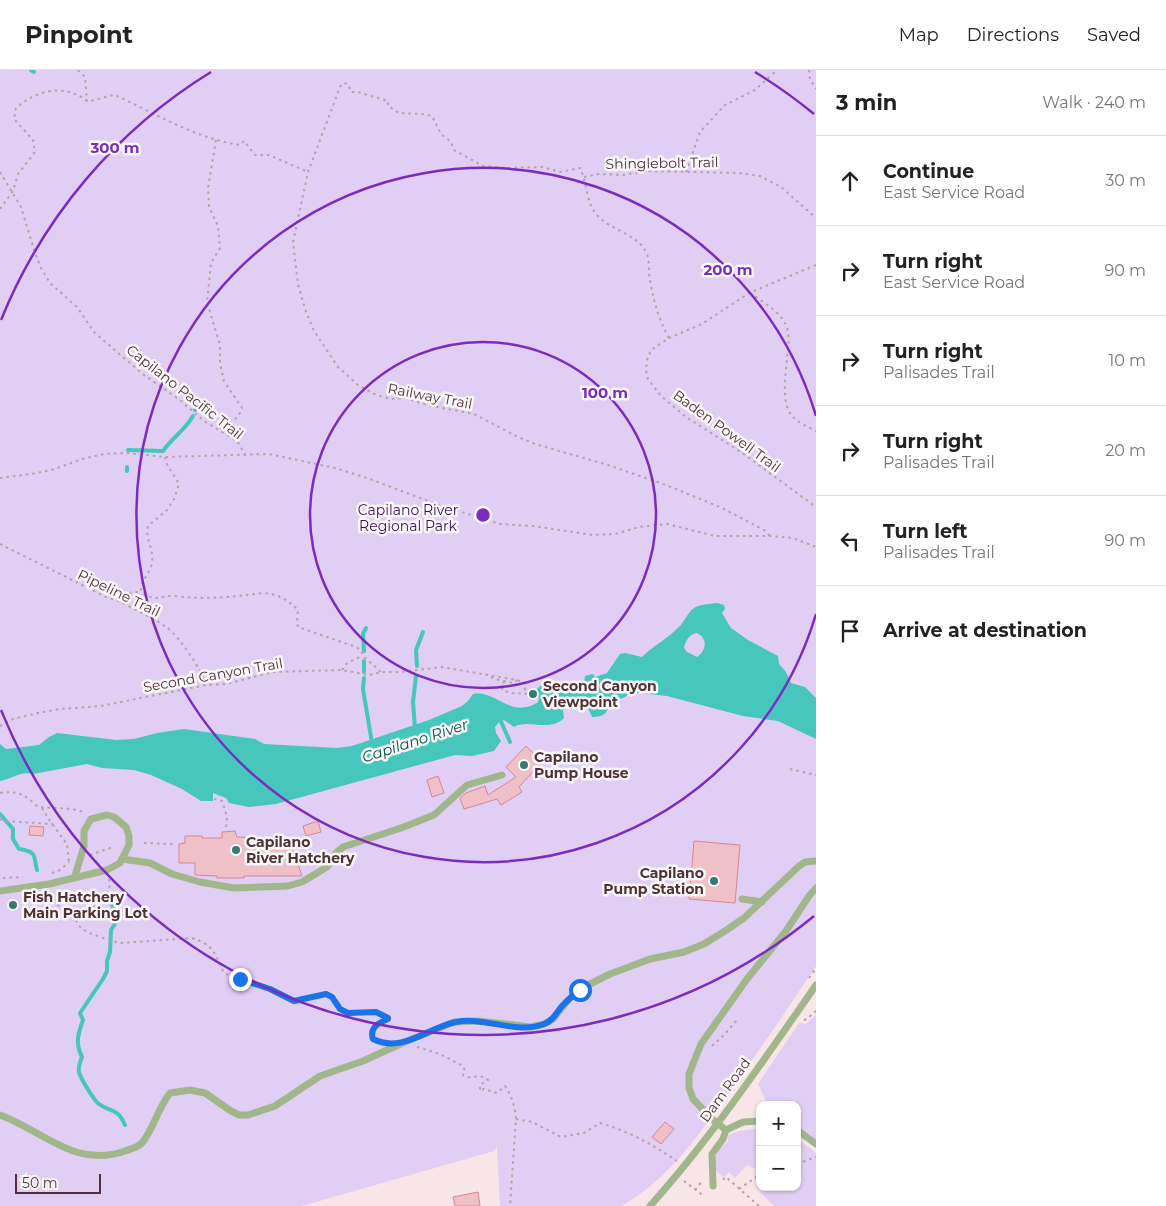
<!DOCTYPE html>
<meta charset="utf-8">
<style>
body{margin:0;font-family:Montserrat,sans-serif;background:#f6f6f6;color:#222}
.controls{position:absolute;right:15px;bottom:15px;display:grid;overflow:hidden;border-radius:10px;box-shadow:0 1px 4px #0004}
.controls button{width:45px;height:45px;display:grid;place-items:center;padding:0;border:0;border-bottom:1px solid #e0e0e0;background:#fff;color:#222;font:25px sans-serif}
.scale{position:absolute;left:15px;bottom:12px;width:86px;box-sizing:border-box;padding-left:5px;border:2px solid #523037;border-top:0;font-size:14px;line-height:18px;white-space:nowrap;color:#523037;-webkit-text-stroke:4px #f8f8f8;paint-order:stroke}
.stop{position:absolute;width:15px;height:15px;margin:-11px;border:4px solid #1a73e8;border-radius:50%;background:#fff}
.stop.end{background:#1a73e8;border-color:#fff;box-shadow:0 1px 5px #0008}
.list{margin:0;padding:0;list-style:none}
h2{display:flex;justify-content:space-between;align-items:center;height:65px;margin:0;padding:0 20px;font-size:21px}
h2 small{font-size:16px;font-weight:400;color:#767676}
.list li{display:grid;grid-template-columns:32px 1fr auto;gap:15px;align-items:center;box-sizing:border-box;height:90px;padding:0 20px;border-top:1px solid #e0e0e0}
.list b{display:block;font-size:19px;white-space:nowrap}
.list p{margin:0;font-size:16px;white-space:nowrap;color:#767676}
.list em{font-size:16px;font-style:normal;color:#767676}
.icon{flex:none;width:28px;height:28px;fill:none;stroke:currentColor;stroke-width:2;stroke-linecap:round;stroke-linejoin:round}
.map{position:relative;flex:none;width:816px;height:1136px;overflow:hidden}
header{display:flex;align-items:center;gap:30px;box-sizing:border-box;height:70px;padding:0 25px;background:#fff;border-bottom:1px solid #e0e0e0}
header strong{font-size:24px}
nav{display:flex;gap:28px;margin-inline-start:auto;font-size:18px}
main{display:flex}
aside{flex:1;background:#fff}
.map>svg:first-child{display:block}
</style>
<header>
<strong>Pinpoint</strong>
<nav><a>Map</a><a>Directions</a><a>Saved</a></nav>
</header>
<main>
<div class="map">
<svg width="816" height="1136" viewBox="0 0 816 1136">
<rect width="100%" height="100%" fill="#f8e5e8"/>
<!-- green -->
<g fill="#e0cef4">
<path d="M0,0H816V896C788,938 760,980 730,1021C699,1064 669,1110 621,1136H500L497,1076L494,1081L302,1136H0Z"/>
<path d="M816,945V1070L797,1057V1035H768L758,1014L799,953L806,954Z"/>
<path d="M760,1058V1101L747,1095L735,1108L729,1102L724,1107L714,1099C715,1083 717,1079 729,1071L727,1069L729,1065L740,1061Z"/>
<path d="M797,1068L816,1083V1136H774L760,1122L768,1117H797Z"/>
</g>
<!-- water -->
<path fill="#46c6bc" fill-rule="evenodd" d="M717,533L724,535L725,539L722,543L731,558L748,570L778,586L779,594L786,602L791,613L805,617L816,628V669L778,651L743,646L667,626L641,623H630L625,627L612,632C606,643 605,647 592,647L586,634L581,632L568,633L563,641L564,648C549,663 528,648 514,657L504,650L500,651L495,657L496,663L501,671L494,681L472,686L455,685L276,734L249,737L229,733L226,728L213,723V731H201L182,719L151,705L134,700L102,698L87,694L33,704C19,701 13,709 0,711V674L6,679L39,675L49,667L57,663L116,670L134,669L157,663L184,659L255,669L264,674L337,678L352,676L429,650L462,636L468,631L473,624C492,620 508,642 526,637C530,637 534,634 537,633L539,630L537,619C540,616 543,613 547,612C558,610 583,630 585,606L593,604L595,607L607,603L620,584L625,583L642,587C653,576 667,569 679,557C684,552 688,542 694,538C700,534 710,534 717,533ZM696,563C708,567 707,580 697,587L687,582L684,578C685,571 689,565 696,563Z"/>
<g fill="none" stroke-linecap="round" stroke-linejoin="round">
<!-- stream -->
<g stroke="#46c6bc" stroke-width="4">
<path d="M31,0L34,2"/>
<path d="M195,340L197,336L201,333"/>
<path d="M128,380L163,381C172,368 185,360 193,346"/>
<path d="M127,397V401"/>
<path d="M364,581L363,564L366,558"/>
<path d="M417,596L416,580L423,562"/>
<path d="M364,602V591"/>
<path d="M364,608L363,619L372,673"/>
<path d="M499,647L510,672"/>
<path d="M415,658L413,632L416,606"/>
<path d="M0,744L13,759V769L19,779C38,782 33,785 37,800"/>
<path d="M110,830C112,837 117,842 118,849L111,860L110,882L107,891V901L103,909L80,943L83,950C78,964 75,973 82,987C80,992 78,997 79,1002C80,1007 94,1031 99,1034C111,1043 117,1037 125,1055"/>
</g>
</g>
<!-- building -->
<g fill="#f0c0c8" stroke="#d78695">
<path d="M526,676L542,692L519,717L522,722L501,735L497,729L464,739L460,728L466,723L485,716L488,725L516,707L506,697Z"/>
<path d="M438,706L444,723L432,727L427,710Z"/>
<path d="M318,751L321,762L306,766L303,756Z"/>
<path d="M30,756L44,757L43,766L29,765Z"/>
<path d="M235,761L237,767L289,769L302,806H244V808H217V806L195,805V793H179V774L185,773V766H202V768H222V762Z"/>
<path d="M694,771L740,775L735,833L689,829Z"/>
<path d="M665,1052L674,1059L661,1074L652,1067Z"/>
<path d="M478,1122L480,1136H455L453,1127Z"/>
</g>
<g fill="none" stroke-linecap="round" stroke-linejoin="round">
<!-- path -->
<g stroke="#b9a0a5" stroke-width="2" stroke-dasharray="2.5 4" stroke-linecap="butt">
<path d="M78,0L85,7L87,31"/>
<path d="M809,0L810,9L816,19"/>
<path d="M216,70L208,118L209,137L218,156L220,178L211,193L207,232L220,275V293L224,311L242,338L238,347L220,359"/>
<path d="M0,102L21,137L35,183L41,198L50,213L77,237L94,262L117,282L144,305L180,330L204,351L237,371L246,386"/>
<path d="M686,102L700,62L725,35L755,20L777,0"/>
<path d="M584,107L598,104L623,105L648,101L739,103L760,106L781,117L816,148"/>
<path d="M0,139L13,121L18,104L35,82L33,70L14,49L16,38C37,20 64,13 87,31C97,31 105,26 115,25C156,44 195,68 240,75L244,71L255,85H269L308,102"/>
<path d="M816,195L749,223L702,254L669,268L651,280L647,290L646,300L648,309L661,326L686,347L741,382L816,437"/>
<path d="M750,223C761,231 778,240 785,253C789,260 789,271 788,279C787,297 779,333 793,347C799,353 808,357 816,361"/>
<path d="M669,268C658,248 654,232 650,210C648,202 650,192 647,184C638,163 610,161 596,144C586,132 587,112 580,98L560,102L542,97L506,98L483,96L454,80L451,72L441,64L432,46L424,44L399,43L388,36V31L358,22H351L348,14L343,13L340,17L308,102L293,172L298,214L305,239L314,261L338,297L358,315L376,325L391,329L406,328L427,335L474,344L518,367L535,374L608,395L666,415L722,438L764,460L770,466"/>
<path d="M165,387L167,394L179,414L174,429L167,440L148,456C145,470 154,478 152,492C151,503 139,512 141,522C158,533 160,525 174,526C205,530 232,527 263,523C278,524 287,529 298,540L297,552L298,557L356,577L361,580L363,586L381,602"/>
<path d="M0,408L37,403L55,399L82,389L104,384L127,383L165,387L269,384L335,398L367,408L436,434L500,454L533,456L593,465L615,464L639,457L667,454L715,466H770L793,468L816,477"/>
<path d="M0,474L108,528L117,530C133,539 151,546 166,557C179,566 202,600 206,615"/>
<path d="M118,530L132,522H141"/>
<path d="M342,600L347,593L362,586"/>
<path d="M491,607L494,609L514,613L517,610"/>
<path d="M504,611L502,620L511,623L533,624"/>
<path d="M0,656L13,649L38,643L60,639L101,636L206,615L226,614L273,602L342,600L369,605L381,602H400L442,597L517,610L526,614L524,623"/>
<path d="M790,699L816,705"/>
<path d="M0,723C17,720 26,725 38,737L72,739L84,742"/>
<path d="M214,729L222,731L227,747L226,758"/>
<path d="M42,738L50,751L67,774L69,792"/>
<path d="M0,749L4,751L53,754"/>
<path d="M144,773L175,774"/>
<path d="M90,785L113,777"/>
<path d="M52,803L60,800L69,792"/>
<path d="M3,808L23,807"/>
<path d="M109,809C114,828 89,841 75,847C76,851 78,855 81,858C87,863 113,872 121,873L191,868C214,874 214,883 224,903C241,911 261,914 278,924C283,926 289,931 295,931C305,931 315,923 325,924C335,926 336,940 348,943C361,945 379,937 388,949L379,953L372,962L373,969L383,972"/>
<path d="M50,824C56,835 64,841 75,847"/>
<path d="M809,908L816,898"/>
<path d="M804,950L807,949L816,941"/>
<path d="M712,976L724,965L737,950"/>
<path d="M417,977L440,984L463,996L465,1001L463,1005C472,1011 479,1002 488,1010L480,1015V1021L484,1019L497,1023L505,1016C512,1026 515,1037 516,1049L510,1136"/>
<path d="M516,1049L532,1052L561,1067L584,1063L600,1053C631,1062 651,1074 677,1091"/>
<path d="M797,1094L816,1087"/>
<path d="M723,1108L725,1110L727,1108L759,1136"/>
<path d="M684,1111L704,1126"/>
<path d="M739,1119L755,1108L760,1103"/>
<path d="M695,1120L703,1110"/>
</g>
<!-- lane -->
<g stroke="#a2b68b" stroke-width="7">
<path d="M122,789L150,793L172,804L200,812L234,818L288,816L302,812L327,797L336,783L343,777L401,758L434,745L467,715L502,705"/>
<path d="M0,821L49,814L107,800L120,793L129,775V766L126,757L114,747L107,745L91,749L84,761V776L75,806"/>
<path d="M742,829L762,832"/>
<path d="M0,1045C42,1060 75,1099 125,1081C131,1079 138,1077 142,1073C154,1058 158,1038 170,1023L190,1020L205,1023L231,1041L239,1045H248L275,1036L320,1006L363,991L407,971L454,952L479,951L531,957L544,954L553,949L569,929L590,914L610,904L650,889L684,882L704,874L725,861L744,848L799,796L805,792L816,791"/>
<path d="M760,1051L743,1052L726,1060L712,1049L693,1029L689,1018V1004L701,974L747,909L786,861L809,826L816,818"/>
<path d="M797,1060L816,1074"/>
<path d="M713,1116L712,1084L723,1069L726,1060"/>
<path d="M650,1136C711,1068 764,990 816,915"/>
</g>
</g>
<g fill="none" stroke-linecap="round" stroke-linejoin="round">
<!-- route -->
<path stroke="#1a73e8" stroke-width="6" d="M240,909L270,919L294,931L326,924L332,927L340,939L348,943L376,942L388,948V949C379,953 369,957 373,969C402,984 429,957 456,952C485,946 516,965 544,954C553,951 556,943 562,936C568,930 573,925 580,920"/>
</g>
<!-- distance rings -->
<g fill="none" stroke="#7b2cbf" stroke-width="2.5">
<circle cx="483" cy="445" r="173"/>
<path d="M816 544A347 347 0 1 1 816 346"/>
<path d="M814 846A520 520 0 0 1 1 640M1 250A520 520 0 0 1 211 2M755 2A520 520 0 0 1 814 44"/>
</g>
<!-- markers -->
<g fill="#337b75" stroke="#f8f8f8" stroke-width="2">
<circle cx="533" cy="624" r="5"/>
<circle cx="524" cy="695" r="5"/>
<circle cx="236" cy="780" r="5"/>
<circle cx="714" cy="811" r="5"/>
<circle cx="13" cy="835" r="5"/>
</g>
<g text-anchor="middle" stroke-width="5" stroke-linejoin="round" paint-order="stroke">
<!-- street labels -->
<g font-size="14" fill="#523037" stroke="#f8f8f8">
<text transform="translate(662 93) rotate(-1)" y="5">Shinglebolt Trail</text>
<text transform="translate(185 322) rotate(38)" y="5">Capilano Pacific Trail</text>
<text transform="translate(430 326) rotate(11)" y="5">Railway Trail</text>
<text transform="translate(727 361) rotate(36)" y="5">Baden Powell Trail</text>
<text transform="translate(119 523) rotate(26)" y="5">Pipeline Trail</text>
<text transform="translate(213 605) rotate(-10)" y="5">Second Canyon Trail</text>
<text transform="translate(725 1020) rotate(-54)" y="5">Dam Road</text>
</g>
<!-- park labels -->
<g font-size="14" fill="#410e62" stroke="#f8f8f8">
<text x="408" y="445">Capilano River<tspan x="408" dy="16">Regional Park</tspan></text>
</g>
<!-- poi labels -->
<g font-size="14" font-weight="bold" fill="#523037" stroke="#f8f8f8" text-anchor="start">
<text x="543" y="621">Second Canyon<tspan x="543" dy="16">Viewpoint</tspan></text>
<text x="534" y="692">Capilano<tspan x="534" dy="16">Pump House</tspan></text>
<text x="246" y="777">Capilano<tspan x="246" dy="16">River Hatchery</tspan></text>
<text x="704" y="808" text-anchor="end">Capilano<tspan x="704" dy="16">Pump Station</tspan></text>
<text x="23" y="832">Fish Hatchery<tspan x="23" dy="16">Main Parking Lot</tspan></text>
</g>
<!-- water labels -->
<g font-size="15" font-style="italic" fill="#04534e" stroke="#f8f8f8">
<text transform="translate(415 671) rotate(-18)" y="5">Capilano River</text>
</g>
</g>
<circle cx="483" cy="445" r="8" fill="#7b2cbf" stroke="#f8f8f8" stroke-width="2.5"/>
<g font-size="15" text-anchor="middle" font-weight="bold" fill="#7b2cbf" stroke="#f8f8f8" stroke-width="5" stroke-linejoin="round" paint-order="stroke">
<text x="115" y="83">300 m</text>
<text x="728" y="205">200 m</text>
<text x="605" y="328">100 m</text>
</g>
</svg>
<div class="controls">
<button>+</button>
<button>−</button>
</div>
<div class="scale">50 m</div>
<div class="stop" style="left:580px;top:920px"></div>
<div class="stop end" style="left:240px;top:909px"></div>
</div>
<aside>
<h2>3 min<small>Walk · 240 m</small></h2>
<ul class="list">
<li><svg class="icon" aria-label="ahead" viewBox="0 0 24 24"><path d="M12 20V5M6 11l6-6 6 6"/></svg><div><b>Continue</b><p>East Service Road</p></div><em>30 m</em></li>
<li><svg class="icon" aria-label="right" viewBox="0 0 24 24"><path d="M7 20v-9h11M14 6l5 5-5 5"/></svg><div><b>Turn right</b><p>East Service Road</p></div><em>90 m</em></li>
<li><svg class="icon" aria-label="right" viewBox="0 0 24 24"><path d="M7 20v-9h11M14 6l5 5-5 5"/></svg><div><b>Turn right</b><p>Palisades Trail</p></div><em>10 m</em></li>
<li><svg class="icon" aria-label="right" viewBox="0 0 24 24"><path d="M7 20v-9h11M14 6l5 5-5 5"/></svg><div><b>Turn right</b><p>Palisades Trail</p></div><em>20 m</em></li>
<li><svg class="icon" aria-label="left" viewBox="0 0 24 24"><path d="M17 20v-9H6M10 6l-5 5 5 5"/></svg><div><b>Turn left</b><p>Palisades Trail</p></div><em>90 m</em></li>
<li><svg class="icon" aria-label="arrive" viewBox="0 0 24 24"><path d="M6 21V4h12l-3 4 3 4H6"/></svg><div><b>Arrive at destination</b></div></li>
</ul>
</aside>
</main>
